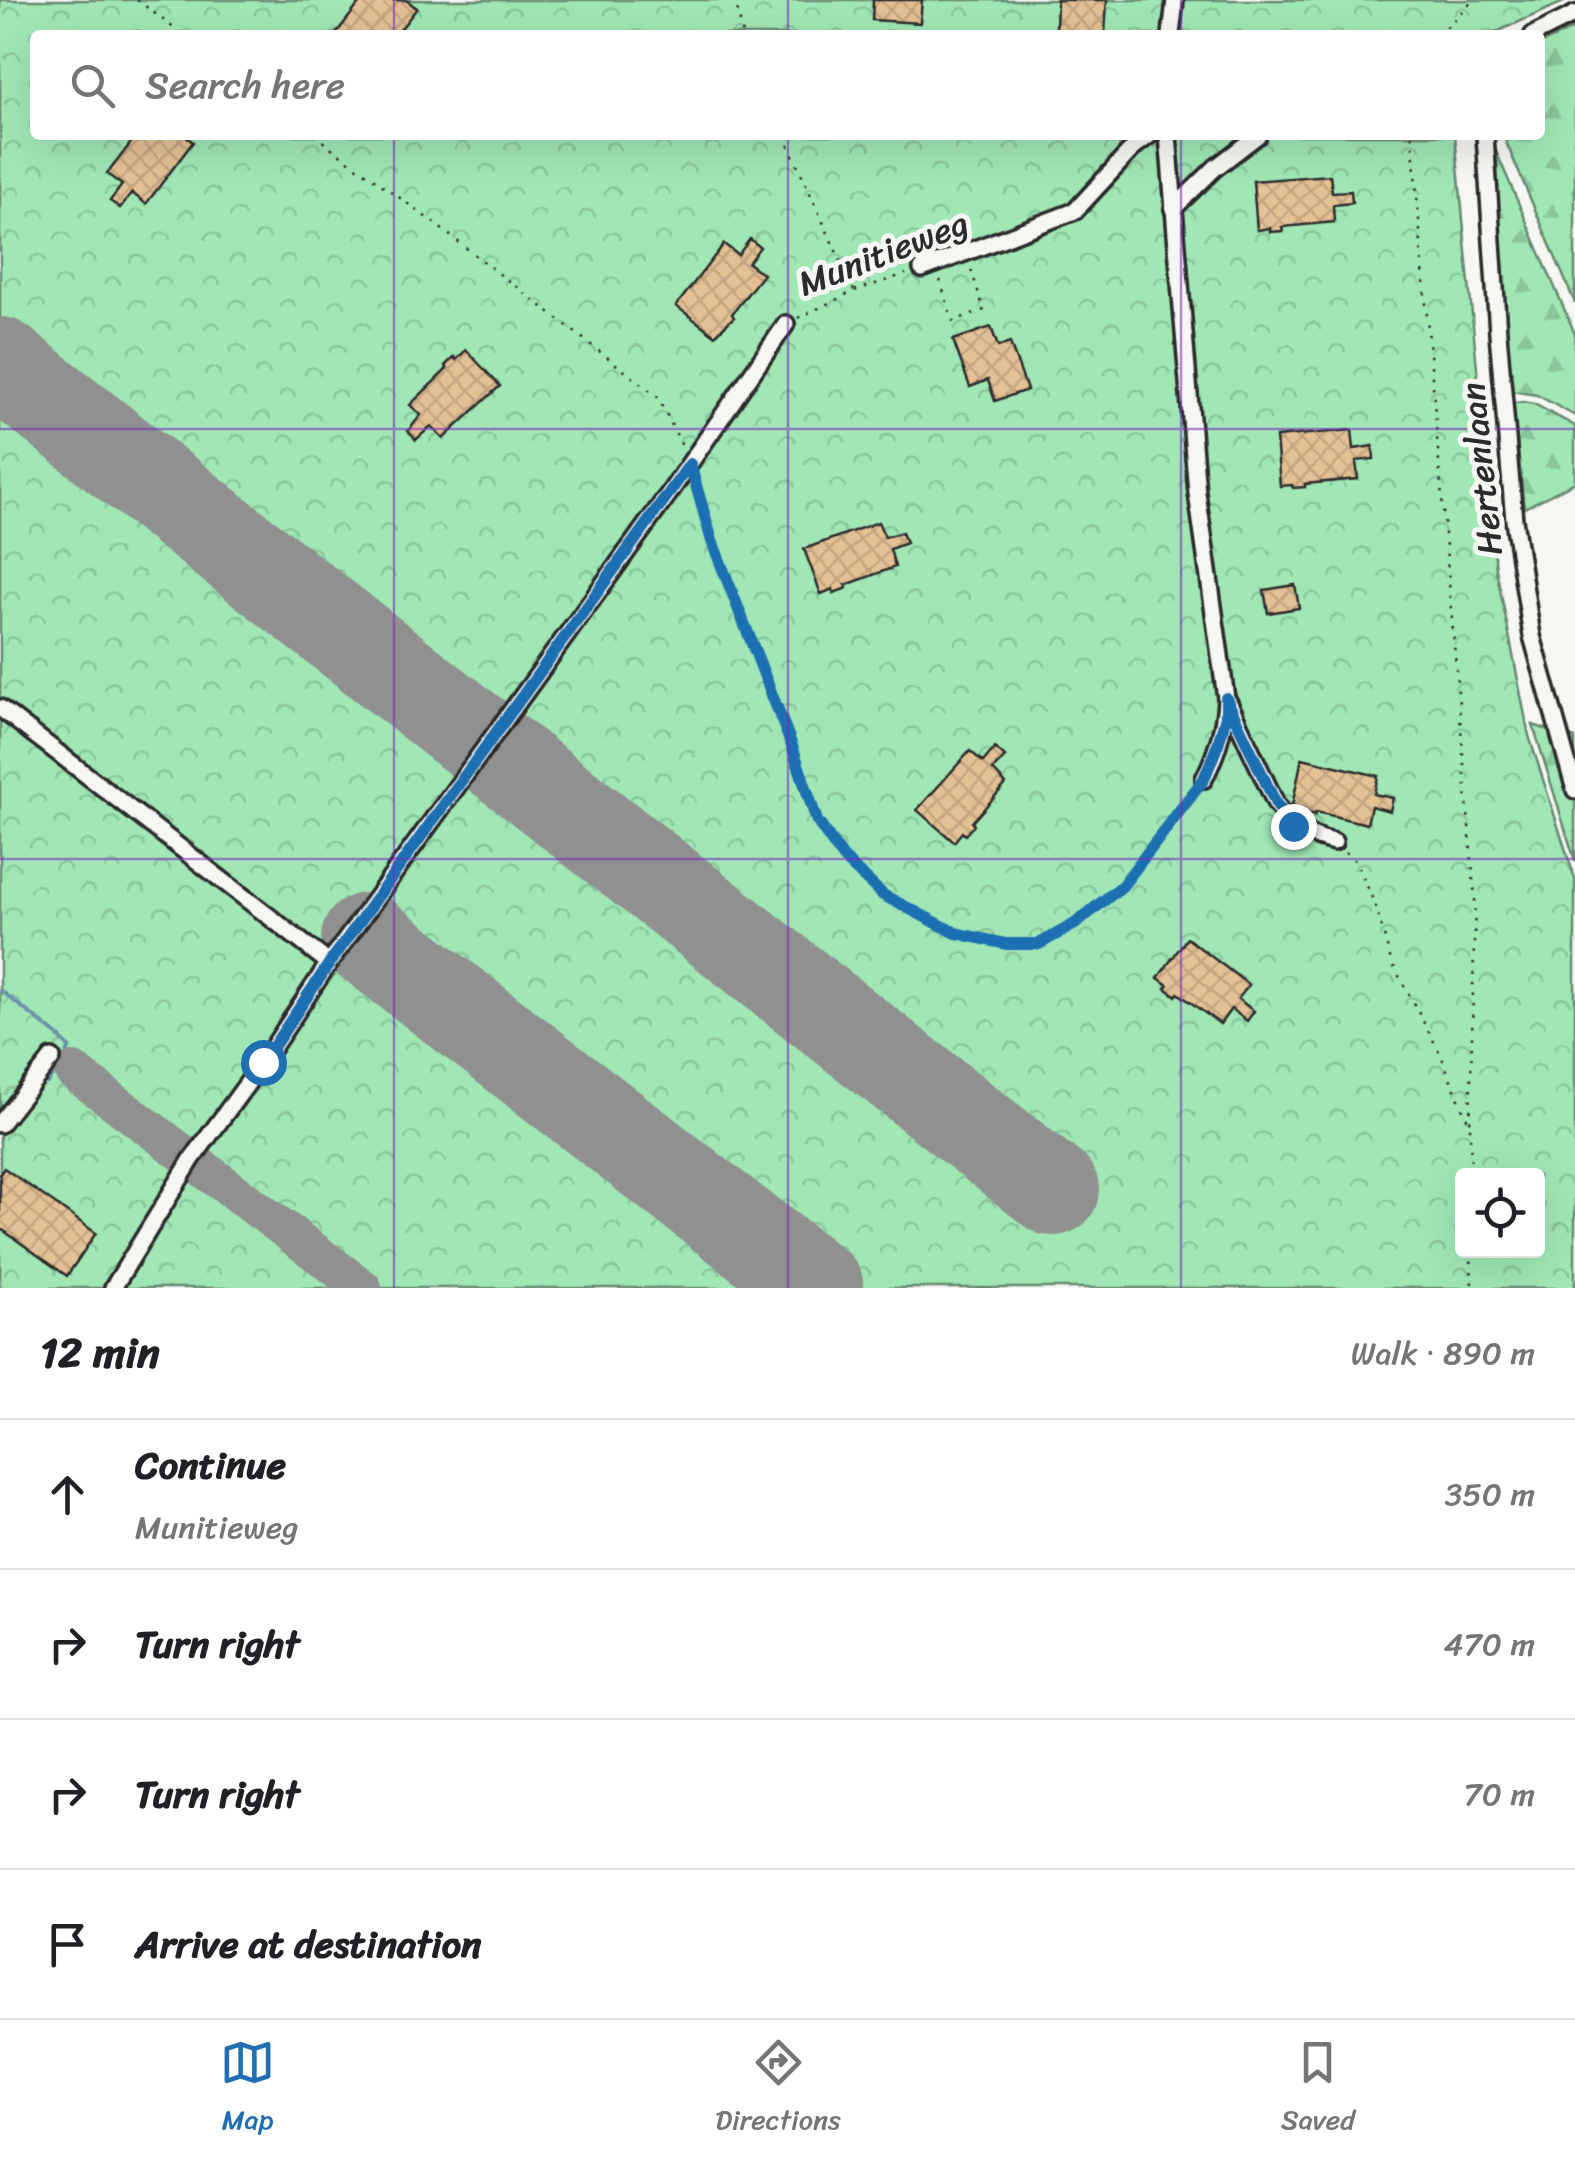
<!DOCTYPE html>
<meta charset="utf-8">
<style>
body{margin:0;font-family:Sriracha,sans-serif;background:#f6f6f6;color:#202124}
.controls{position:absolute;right:30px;bottom:30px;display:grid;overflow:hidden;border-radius:10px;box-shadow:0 10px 40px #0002}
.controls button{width:90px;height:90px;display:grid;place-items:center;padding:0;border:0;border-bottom:2px solid #e0e0e0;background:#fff;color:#202124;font:50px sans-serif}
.stop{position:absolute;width:30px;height:30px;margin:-22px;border:8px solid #1f6fb2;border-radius:50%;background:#fff}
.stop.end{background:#1f6fb2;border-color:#fff;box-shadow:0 2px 10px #0008}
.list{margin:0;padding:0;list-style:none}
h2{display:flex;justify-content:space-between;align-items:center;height:130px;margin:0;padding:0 40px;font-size:42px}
h2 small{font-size:32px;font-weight:400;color:#757577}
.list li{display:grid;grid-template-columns:65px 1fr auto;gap:30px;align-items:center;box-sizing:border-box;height:150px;padding:0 40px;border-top:2px solid #e0e0e0}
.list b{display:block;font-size:38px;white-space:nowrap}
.list p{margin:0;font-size:32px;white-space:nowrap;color:#757577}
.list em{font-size:32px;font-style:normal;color:#757577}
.icon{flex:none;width:55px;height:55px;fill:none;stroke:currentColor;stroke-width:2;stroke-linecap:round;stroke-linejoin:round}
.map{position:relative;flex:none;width:1575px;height:1288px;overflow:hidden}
.search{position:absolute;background:#fff;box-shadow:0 10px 40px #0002;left:30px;right:30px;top:30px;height:110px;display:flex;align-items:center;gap:25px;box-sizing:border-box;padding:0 35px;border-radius:10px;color:#757577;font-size:38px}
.sheet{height:730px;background:#fff}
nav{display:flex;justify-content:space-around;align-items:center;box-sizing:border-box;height:140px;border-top:2px solid #e0e0e0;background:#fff;font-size:28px;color:#757577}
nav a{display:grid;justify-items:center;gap:5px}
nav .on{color:#1f6fb2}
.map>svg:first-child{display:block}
</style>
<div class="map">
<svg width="1575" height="1288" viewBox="0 0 1575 1288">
<defs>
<pattern id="forest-firs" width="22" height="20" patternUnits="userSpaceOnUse" patternTransform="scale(2.5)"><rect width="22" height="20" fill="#a0e7b5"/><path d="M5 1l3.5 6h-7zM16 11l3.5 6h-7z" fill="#8ac69c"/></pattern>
<pattern id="park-crowns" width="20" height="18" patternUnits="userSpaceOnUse" patternTransform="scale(2.5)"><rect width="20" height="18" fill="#a0e7b5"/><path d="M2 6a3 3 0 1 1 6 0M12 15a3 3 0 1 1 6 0" fill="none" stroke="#8ac69c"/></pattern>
<pattern id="building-cross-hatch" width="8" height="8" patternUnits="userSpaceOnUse" patternTransform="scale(2.5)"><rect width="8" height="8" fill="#e4c195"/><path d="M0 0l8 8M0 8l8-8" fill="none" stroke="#c4a681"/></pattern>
</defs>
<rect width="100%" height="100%" fill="#f6f6f2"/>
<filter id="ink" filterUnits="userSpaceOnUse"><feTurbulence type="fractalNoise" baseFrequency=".01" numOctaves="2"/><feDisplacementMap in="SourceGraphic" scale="20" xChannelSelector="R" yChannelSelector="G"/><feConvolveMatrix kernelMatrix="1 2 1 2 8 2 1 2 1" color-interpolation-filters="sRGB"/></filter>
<g filter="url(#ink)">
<!-- forest -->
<g fill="url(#forest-firs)" stroke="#668970" stroke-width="2.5">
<path d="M1575,28V303L1503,135H1540V44Z"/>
<path d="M1495,149L1575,334V416L1537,395L1510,391Z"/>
<path d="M1523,402L1534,404L1575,426V482L1524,508L1513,403Z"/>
<path d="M1533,725L1575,739V861Z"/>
</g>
<!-- park -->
<path fill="url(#park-crowns)" stroke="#668970" stroke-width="2.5" fill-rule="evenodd" d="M0,0H1568L1490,35H35V135H1455L1496,569L1529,736L1575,879V1288H0ZM1462,1176H1538V1250H1462Z"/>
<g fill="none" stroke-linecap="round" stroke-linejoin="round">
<!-- stream -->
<path stroke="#6e93a8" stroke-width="4" d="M0,990L57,1035L69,1047L67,1055L47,1083"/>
<!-- taxiway -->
<path stroke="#90908e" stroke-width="38" d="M73,1071L363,1288"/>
<!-- runway -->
<g stroke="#90908e" stroke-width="92">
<path d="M0,363L1053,1190"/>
<path d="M367,939L818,1288"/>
</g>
</g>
<!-- building -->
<g fill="url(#building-cross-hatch)" stroke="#2b2b2b" stroke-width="2.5">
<path d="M362,0H406L417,8L396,35H335Z"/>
<path d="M873,0H922L920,23L872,20Z"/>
<path d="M1057,0H1107L1105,34L1072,35L1071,32L1056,30Z"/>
<path d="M137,135H184L193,142L146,204L132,193L120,208L110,201L122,185L107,174Z"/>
<path d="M1330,175L1332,192L1351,191L1352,203L1333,205L1334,222L1282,227L1283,231L1270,232V228L1257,230L1253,181Z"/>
<path d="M750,239L760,247L748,263L763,274L732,314L734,317L715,335L676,306L724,244L738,255Z"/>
<path d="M991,327L998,347L1010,343L1027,390L995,401L988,380L970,387L953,340Z"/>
<path d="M466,350L500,386L443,439L431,426L416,440L408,431L421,415L410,405L447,369L445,366L454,357L456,360Z"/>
<path d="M1352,430L1354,449L1373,446L1374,459L1356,461L1358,479L1305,484V487L1293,488L1292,485L1280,486L1276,437Z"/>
<path d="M878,522L885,537L902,532L906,543L890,549L895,567L846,585L847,588L834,593L833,589L821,594L804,549Z"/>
<path d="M1295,585L1299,608L1268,613L1264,590Z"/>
<path d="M995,748L1005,757L993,770L1006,784L972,822L974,825L965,835L962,832L954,842L917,810L970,751L983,762Z"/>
<path d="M1302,758L1378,776L1374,794L1393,798L1390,811L1371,806L1367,824L1316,812L1315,815L1303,812L1304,809L1292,806Z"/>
<path d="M1187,938L1249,985L1238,999L1254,1011L1247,1021L1231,1009L1220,1024L1178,993L1176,996L1166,988L1168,985L1158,978Z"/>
<path d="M4,1168L96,1233L67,1276L0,1228V1174Z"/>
</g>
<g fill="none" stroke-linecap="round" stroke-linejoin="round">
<!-- minor casing -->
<g stroke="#2b2b2b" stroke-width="22">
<g id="minor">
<path d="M1171,35L1175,0"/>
<path d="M1533,35L1575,14"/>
<path d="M1168,135L1197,493L1226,698C1225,726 1217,753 1204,779"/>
<path d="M1485,135L1498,333L1514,520L1532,636L1575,790"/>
<path d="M1173,209L1215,168L1258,135"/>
<path d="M922,269L1075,211L1135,146L1150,135"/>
<path d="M1228,701L1276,804C1291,826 1308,836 1334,842"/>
<path d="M0,708L329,963"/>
<path d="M0,1124L52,1058"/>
<path d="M113,1288L192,1159L263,1062L329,963L670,492L786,324"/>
</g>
</g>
<!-- path -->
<g stroke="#2b2b2b" stroke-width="2.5" stroke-dasharray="2.5 8" stroke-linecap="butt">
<path d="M137,0L183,35"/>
<path d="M735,0L743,35"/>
<path d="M1439,35L1473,0"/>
<path d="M314,135L430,220L657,396L682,446"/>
<path d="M784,135L854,291"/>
<path d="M1412,135L1475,898L1470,1126"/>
<path d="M940,280L953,321L984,310L970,266"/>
<path d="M798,318L854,291L906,274"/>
<path d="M696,482L712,541L792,746L817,821L843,858L883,895L956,933L1006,944H1039L1075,925L1122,886L1194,792"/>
<path d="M1345,852L1357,862L1377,910L1391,961L1440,1053L1470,1126L1471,1176"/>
<path d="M1471,1250L1472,1288"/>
</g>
<!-- minor -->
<use href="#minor" stroke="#f6f6f2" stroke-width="15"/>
</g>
</g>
<g fill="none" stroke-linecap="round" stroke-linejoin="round" filter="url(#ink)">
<!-- route -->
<path stroke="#1f6fb2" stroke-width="12" d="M263,1062L329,964L690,464L712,541L792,746L817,821L843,858L883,895L956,933L1006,944H1039L1075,924L1122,886L1204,779L1218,744L1226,716V698L1276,804L1293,826"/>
</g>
<!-- grid -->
<path fill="none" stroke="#7b2cbf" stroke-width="2.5" stroke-opacity="0.55" d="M394,0V35M788,0V35M1181,0V35M394,135V1288M788,135V1288M1181,135V1288M0,429H1575M0,859H1575"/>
<g text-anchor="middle" stroke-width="10" stroke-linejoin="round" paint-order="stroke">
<!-- street labels -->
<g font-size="35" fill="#2b2b2b" stroke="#f6f6f2">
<text transform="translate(883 253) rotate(-21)" y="12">Munitieweg</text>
<text transform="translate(1481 469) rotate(-96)" y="12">Hertenlaan</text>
</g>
</g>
</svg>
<div class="controls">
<button><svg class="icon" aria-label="locate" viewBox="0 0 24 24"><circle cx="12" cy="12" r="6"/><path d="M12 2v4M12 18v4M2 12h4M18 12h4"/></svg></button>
</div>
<div class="stop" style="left:263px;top:1062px"></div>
<div class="stop end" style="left:1293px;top:826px"></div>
<div class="search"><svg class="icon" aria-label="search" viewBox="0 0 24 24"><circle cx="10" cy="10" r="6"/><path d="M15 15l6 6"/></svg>Search here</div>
</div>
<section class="sheet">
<h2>12 min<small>Walk · 890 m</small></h2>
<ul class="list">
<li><svg class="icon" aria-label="ahead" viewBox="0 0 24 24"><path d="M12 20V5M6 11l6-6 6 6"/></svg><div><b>Continue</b><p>Munitieweg</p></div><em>350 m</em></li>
<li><svg class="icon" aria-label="right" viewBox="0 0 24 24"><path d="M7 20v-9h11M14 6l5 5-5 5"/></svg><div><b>Turn right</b></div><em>470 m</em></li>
<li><svg class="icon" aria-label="right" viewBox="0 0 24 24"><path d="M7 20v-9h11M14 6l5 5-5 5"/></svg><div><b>Turn right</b></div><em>70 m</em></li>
<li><svg class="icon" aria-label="arrive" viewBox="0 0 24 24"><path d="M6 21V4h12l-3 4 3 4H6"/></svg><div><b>Arrive at destination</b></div></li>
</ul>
</section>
<nav>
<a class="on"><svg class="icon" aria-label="map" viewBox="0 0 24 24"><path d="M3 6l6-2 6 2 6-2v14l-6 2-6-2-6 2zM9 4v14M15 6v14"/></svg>Map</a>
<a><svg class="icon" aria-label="directions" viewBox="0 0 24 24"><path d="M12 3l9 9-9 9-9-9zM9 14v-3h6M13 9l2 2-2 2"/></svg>Directions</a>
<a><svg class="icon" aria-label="saved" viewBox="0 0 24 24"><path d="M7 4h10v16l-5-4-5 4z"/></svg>Saved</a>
</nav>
